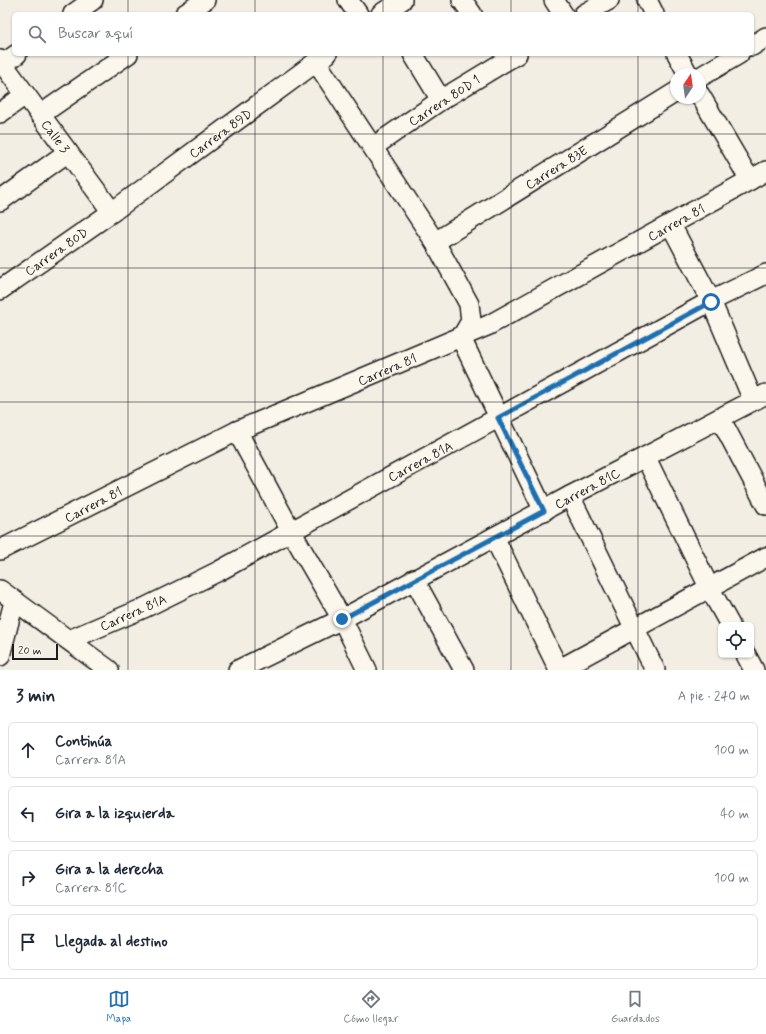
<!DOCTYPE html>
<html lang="es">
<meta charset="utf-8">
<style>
body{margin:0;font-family:Mynerve,sans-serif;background:#f2f2f3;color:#1f2937}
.controls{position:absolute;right:12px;bottom:12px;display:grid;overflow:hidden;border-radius:6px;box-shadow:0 1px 3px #0004}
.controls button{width:36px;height:36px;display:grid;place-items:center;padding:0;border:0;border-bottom:1px solid #e0e1e3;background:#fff;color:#1f2937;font:20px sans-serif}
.compass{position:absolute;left:670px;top:68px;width:36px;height:36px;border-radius:50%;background:#fff;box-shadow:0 1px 3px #0004;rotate:13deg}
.scale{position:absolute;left:12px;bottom:10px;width:46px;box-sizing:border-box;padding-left:4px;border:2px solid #1c1c1c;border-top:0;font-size:11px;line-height:14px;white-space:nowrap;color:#1c1c1c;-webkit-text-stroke:3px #fbf7ec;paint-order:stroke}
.stop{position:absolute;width:12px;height:12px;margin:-9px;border:3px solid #1f6fb2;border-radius:50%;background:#fff}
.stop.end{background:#1f6fb2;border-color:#fff;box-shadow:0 1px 4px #0008}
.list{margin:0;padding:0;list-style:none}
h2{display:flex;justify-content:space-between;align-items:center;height:52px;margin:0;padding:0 16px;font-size:17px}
h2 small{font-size:13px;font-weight:400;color:#747a83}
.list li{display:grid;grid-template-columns:26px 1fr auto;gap:12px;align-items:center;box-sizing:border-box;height:56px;margin:0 8px 8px;padding:0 8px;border:1px solid #e0e1e3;border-radius:6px}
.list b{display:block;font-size:15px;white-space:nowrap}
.list p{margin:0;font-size:13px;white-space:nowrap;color:#747a83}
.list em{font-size:13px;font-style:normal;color:#747a83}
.icon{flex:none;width:22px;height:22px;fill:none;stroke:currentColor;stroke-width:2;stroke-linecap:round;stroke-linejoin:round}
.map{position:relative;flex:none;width:766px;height:670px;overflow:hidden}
.search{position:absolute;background:#fff;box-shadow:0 1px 3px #0004;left:12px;right:12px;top:12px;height:44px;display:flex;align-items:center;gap:10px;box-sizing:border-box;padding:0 14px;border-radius:6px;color:#747a83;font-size:15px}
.sheet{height:308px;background:#fff}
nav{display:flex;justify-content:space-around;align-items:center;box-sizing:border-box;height:56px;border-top:1px solid #e0e1e3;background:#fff;font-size:11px;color:#747a83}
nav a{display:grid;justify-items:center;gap:2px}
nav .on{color:#1f6fb2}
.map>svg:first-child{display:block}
</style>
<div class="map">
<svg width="766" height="670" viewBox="0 0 766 670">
<rect width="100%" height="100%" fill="#f2eee4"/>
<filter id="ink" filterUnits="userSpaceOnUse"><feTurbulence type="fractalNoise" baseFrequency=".025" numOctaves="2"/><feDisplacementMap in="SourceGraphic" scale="8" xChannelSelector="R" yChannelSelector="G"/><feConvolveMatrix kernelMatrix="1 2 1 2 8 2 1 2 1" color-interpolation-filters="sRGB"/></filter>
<g filter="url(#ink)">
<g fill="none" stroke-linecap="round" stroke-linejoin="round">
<!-- minor casing -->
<g stroke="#1c1c1c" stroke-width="22">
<g id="minor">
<path d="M348,0L358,14"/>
<path d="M462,0L472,14"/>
<path d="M554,0L563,14"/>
<path d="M647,0L654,14"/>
<path d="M73,14L93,0"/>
<path d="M185,14L205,0"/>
<path d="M381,14L402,0"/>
<path d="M584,14L609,0"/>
<path d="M752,46L766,37"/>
<path d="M413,54L441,100"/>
<path d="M677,54L688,74"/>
<path d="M0,60L112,212"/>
<path d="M317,63L435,242L469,304L471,321L461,338L544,511"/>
<path d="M3,64L17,54"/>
<path d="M700,77L739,54"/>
<path d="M700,95L750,180"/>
<path d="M0,113L25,95"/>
<path d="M40,115L128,54"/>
<path d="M373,147L441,100L517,54"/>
<path d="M0,201L68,152"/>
<path d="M671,225L711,301L753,400"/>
<path d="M435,242L676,92"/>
<path d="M0,290L112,212L327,54"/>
<path d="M720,418L766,505"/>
<path d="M237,431L291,531L342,619L367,670"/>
<path d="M646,458L710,589L730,625"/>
<path d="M570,496L655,670"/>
<path d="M494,537L559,670"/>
<path d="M0,550L237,431L489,325L766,171"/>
<path d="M414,579L464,670"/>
<path d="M0,590L109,670"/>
<path d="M69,640L144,608L219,571L711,301L766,274"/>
<path d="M746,655L754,670"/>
<path d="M0,656L14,602"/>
<path d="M238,670L342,619L570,496L766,394"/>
<path d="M558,670L766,557"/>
</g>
</g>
<!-- minor -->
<use href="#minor" stroke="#fbf7ec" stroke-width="19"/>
</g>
</g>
<g fill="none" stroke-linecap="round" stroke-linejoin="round" filter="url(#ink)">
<!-- route -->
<path stroke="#1f6fb2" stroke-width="5" d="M342,619L544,511L498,418L711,302"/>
</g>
<!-- grid -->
<path fill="none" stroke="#1c1c1c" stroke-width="1" stroke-opacity="0.55" d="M128,0V14M255,0V14M383,0V14M511,0V14M638,0V14M128,54V670M255,54V670M383,54V670M511,54V670M638,54V670M0,134H766M0,268H766M0,402H766M0,536H766"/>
<g text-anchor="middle" stroke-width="3" stroke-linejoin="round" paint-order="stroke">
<!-- street labels -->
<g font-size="13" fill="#1c1c1c" stroke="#fbf7ec">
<text transform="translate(444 100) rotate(-33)" y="5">Carrera 80D 1</text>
<text transform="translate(220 133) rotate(-36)" y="5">Carrera 89D</text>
<text transform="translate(56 136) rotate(53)" y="5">Calle 3</text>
<text transform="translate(556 167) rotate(-32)" y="5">Carrera 83E</text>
<text transform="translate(676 222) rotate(-29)" y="5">Carrera 81</text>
<text transform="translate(56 251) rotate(-35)" y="5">Carrera 80D</text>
<text transform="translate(387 369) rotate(-23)" y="5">Carrera 81</text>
<text transform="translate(420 461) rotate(-28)" y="5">Carrera 81A</text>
<text transform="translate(587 488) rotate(-28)" y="5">Carrera 81C</text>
<text transform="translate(93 504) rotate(-27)" y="5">Carrera 81</text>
<text transform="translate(133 612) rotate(-24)" y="5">Carrera 81A</text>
</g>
</g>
</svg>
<div class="controls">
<button><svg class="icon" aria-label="locate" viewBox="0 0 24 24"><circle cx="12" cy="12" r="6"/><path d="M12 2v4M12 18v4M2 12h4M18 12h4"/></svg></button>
</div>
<svg class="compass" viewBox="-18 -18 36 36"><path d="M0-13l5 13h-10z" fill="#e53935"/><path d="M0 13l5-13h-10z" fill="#747a83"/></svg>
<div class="scale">20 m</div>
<div class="stop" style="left:711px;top:302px"></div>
<div class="stop end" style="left:342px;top:619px"></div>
<div class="search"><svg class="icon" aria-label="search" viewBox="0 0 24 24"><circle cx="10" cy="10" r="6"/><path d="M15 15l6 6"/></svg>Buscar aquí</div>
</div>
<section class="sheet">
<h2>3 min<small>A pie · 240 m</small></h2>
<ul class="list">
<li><svg class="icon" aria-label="ahead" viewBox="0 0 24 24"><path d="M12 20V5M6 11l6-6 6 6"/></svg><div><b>Continúa</b><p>Carrera 81A</p></div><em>100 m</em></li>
<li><svg class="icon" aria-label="left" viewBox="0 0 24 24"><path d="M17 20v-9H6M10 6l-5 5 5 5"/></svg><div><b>Gira a la izquierda</b></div><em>40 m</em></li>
<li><svg class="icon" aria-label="right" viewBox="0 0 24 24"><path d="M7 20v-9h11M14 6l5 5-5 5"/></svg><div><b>Gira a la derecha</b><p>Carrera 81C</p></div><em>100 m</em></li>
<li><svg class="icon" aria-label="arrive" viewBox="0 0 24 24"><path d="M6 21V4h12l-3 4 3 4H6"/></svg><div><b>Llegada al destino</b></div></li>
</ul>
</section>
<nav>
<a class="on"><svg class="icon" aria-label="map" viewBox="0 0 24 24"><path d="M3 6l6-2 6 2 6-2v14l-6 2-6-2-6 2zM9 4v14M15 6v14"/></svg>Mapa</a>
<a><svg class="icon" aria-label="directions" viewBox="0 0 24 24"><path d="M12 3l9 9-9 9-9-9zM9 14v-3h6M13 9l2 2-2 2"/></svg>Cómo llegar</a>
<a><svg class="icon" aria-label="saved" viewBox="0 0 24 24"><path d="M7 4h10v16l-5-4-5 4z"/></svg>Guardados</a>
</nav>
